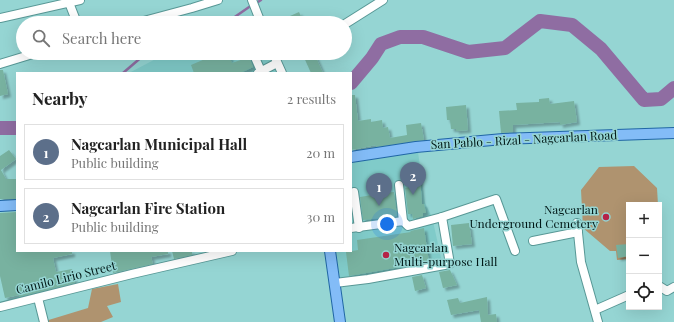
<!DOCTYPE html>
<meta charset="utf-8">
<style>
body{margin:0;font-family:"Playfair Display",serif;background:#f2f2f2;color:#222}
.controls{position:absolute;right:12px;bottom:12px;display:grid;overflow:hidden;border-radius:0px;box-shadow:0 4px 16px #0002}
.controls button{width:36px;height:36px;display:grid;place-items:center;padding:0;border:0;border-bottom:1px solid #e0e0e0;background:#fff;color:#222;font:20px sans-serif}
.you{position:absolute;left:387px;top:224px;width:14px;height:14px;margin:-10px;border:3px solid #fff;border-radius:50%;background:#1a73e8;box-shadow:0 0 0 6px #1a73e833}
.badge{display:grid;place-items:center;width:26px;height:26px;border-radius:50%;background:#1a73e8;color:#fff;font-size:13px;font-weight:700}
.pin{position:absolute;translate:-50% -33px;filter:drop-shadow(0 1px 2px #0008)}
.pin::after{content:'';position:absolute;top:21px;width:14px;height:12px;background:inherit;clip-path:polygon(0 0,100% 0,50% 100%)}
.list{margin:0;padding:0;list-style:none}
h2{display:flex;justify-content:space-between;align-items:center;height:52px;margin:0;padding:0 16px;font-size:17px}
h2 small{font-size:13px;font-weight:400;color:#767676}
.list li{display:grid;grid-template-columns:26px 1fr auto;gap:12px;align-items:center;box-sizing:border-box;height:56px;margin:0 8px 8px;padding:0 8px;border:1px solid #e0e0e0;border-radius:0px}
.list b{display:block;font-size:15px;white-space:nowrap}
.list p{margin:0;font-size:13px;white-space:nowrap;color:#767676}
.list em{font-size:13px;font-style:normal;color:#767676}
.icon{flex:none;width:22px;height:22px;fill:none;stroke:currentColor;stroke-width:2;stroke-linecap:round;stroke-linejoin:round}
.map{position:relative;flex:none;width:674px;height:322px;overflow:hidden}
.search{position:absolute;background:#fff;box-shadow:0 4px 16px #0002;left:16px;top:16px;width:336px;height:44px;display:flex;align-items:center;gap:10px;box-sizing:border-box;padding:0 14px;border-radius:22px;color:#767676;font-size:15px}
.panel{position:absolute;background:#fff;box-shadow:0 4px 16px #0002;left:16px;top:72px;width:336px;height:180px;border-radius:0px}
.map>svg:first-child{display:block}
</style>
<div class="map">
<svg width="674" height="322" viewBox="0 0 674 322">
<defs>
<filter id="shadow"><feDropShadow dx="3" dy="3" stdDeviation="1" flood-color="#0004"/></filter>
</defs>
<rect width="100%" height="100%" fill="#95d5d3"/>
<!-- built -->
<g fill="#80cbc9">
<path d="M167,53H271L279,73H129Z"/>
<path d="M418,152L425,203L432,217L442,262L340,279L335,251H351V163Z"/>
</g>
<!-- green -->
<g fill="#af936f">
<path d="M634,166L657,188L658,205H629V259L617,260L616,251H610L583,228L581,190L599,167Z"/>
<path d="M118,284L121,302L107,306L113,317L101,322H42L88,308L92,289Z"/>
</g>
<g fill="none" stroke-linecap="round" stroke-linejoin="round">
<!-- stream -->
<g stroke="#8f6da2" stroke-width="2.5">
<path d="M258,2L261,0"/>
<path d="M226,23L252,5"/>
<path d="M123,73L144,55L149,53"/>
</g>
<!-- river -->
<g stroke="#8f6da2" stroke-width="14">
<path d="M351,83L372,58L381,44L400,37H423L468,52L505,48L540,21L572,25L601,49L644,100L661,99L674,88"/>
<path d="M0,128H17"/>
</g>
</g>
<!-- building -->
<g fill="#78b2a0" filter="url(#shadow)">
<path d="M299,12L303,21L299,23H293L290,16Z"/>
<path d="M211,53H228L232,63L249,57L253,67L240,73H194L191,65L212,56Z"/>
<path d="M302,53H314L323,73H311Z"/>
<path d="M0,70H3L8,94L0,96Z"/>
<path d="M351,95H355L358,121L371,119V122L382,120L383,128L388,127L390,138L407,135L406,125L421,123L424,140L376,147V145L351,150Z"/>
<path d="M549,98L550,104L574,101L577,122L560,125V122L513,125V132L501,133L499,111L517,110L516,103L539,102V99Z"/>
<path d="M466,105L468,130L456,131V129H451L450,120H447L446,107Z"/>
<path d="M9,150L16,159L1,170L6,179H17V199H0V156Z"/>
<path d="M420,177L422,204H424L426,213H423V216L413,219L412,214H408L405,188L410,187L409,178Z"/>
<path d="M384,189V193L394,192L397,216L363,220L360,197L372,195L371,190Z"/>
<path d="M17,212V251H72V254L53,258L56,272L72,269L75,283L19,297V295L5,298L0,276V213Z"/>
<path d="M469,223L472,244L453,246L451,225Z"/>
<path d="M424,228L429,262L349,276L346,252L358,250L357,240L411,232L410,231Z"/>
<path d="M629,244V256L618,258L616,245Z"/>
<path d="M110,251H168V254L151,257L153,264L113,273Z"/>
<path d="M172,251H192V255L174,259Z"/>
<path d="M450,270L457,285L443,288L439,272Z"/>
<path d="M422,275L426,288L415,291L412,277Z"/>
<path d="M487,297L488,315L496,314L497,322H481L479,310L451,315L447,300L458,298L460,303Z"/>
</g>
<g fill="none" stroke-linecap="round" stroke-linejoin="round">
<!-- minor casing -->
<g stroke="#589896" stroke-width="10">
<g id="minor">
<path d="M68,0L77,23"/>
<path d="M252,0L261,23"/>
<path d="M0,18L80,0"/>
<path d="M136,23L192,8L218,0"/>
<path d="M345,24L383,0"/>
<path d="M253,53L261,71"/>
<path d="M273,53L282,73"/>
<path d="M0,64L36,53"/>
<path d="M258,73L277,63"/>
<path d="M399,185L403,221"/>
<path d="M354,192L359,228"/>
<path d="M577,223L581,262L598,322"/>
<path d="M351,228L403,221L408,226L442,217L496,199L515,251"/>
<path d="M533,241L578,232"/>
<path d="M335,283L368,279L450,264L442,217"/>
<path d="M659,286L667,291L674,287"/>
<path d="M38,298L44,322"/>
<path d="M0,307L132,274L232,251"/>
<path d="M595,310L629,295"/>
</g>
</g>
<!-- major casing -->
<g stroke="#2066a5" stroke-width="12">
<g id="major">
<path d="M351,157L416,147L503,139L674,133"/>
<path d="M0,206L17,205"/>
<path d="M330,251L340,322"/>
</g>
</g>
<!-- minor -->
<use href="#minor" stroke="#fff" stroke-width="8"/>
<!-- major -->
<use href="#major" stroke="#83bcf7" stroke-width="10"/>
</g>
<!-- markers -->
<g fill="#b52348" stroke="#95d5d3" stroke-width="1.5">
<circle cx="606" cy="217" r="4"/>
<circle cx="386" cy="255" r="4"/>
</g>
<g text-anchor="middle" stroke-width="3" stroke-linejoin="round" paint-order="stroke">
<!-- street labels -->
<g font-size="12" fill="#001817" stroke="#95d5d3">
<text transform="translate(524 140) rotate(-3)" y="4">San Pablo - Rizal - Nagcarlan Road</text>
<text transform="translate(66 278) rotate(-14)" y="4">Camilo Lirio Street</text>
</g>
<!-- poi labels -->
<g font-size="12" fill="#001817" stroke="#95d5d3" text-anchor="end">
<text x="598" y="214">Nagcarlan<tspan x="598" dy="14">Underground Cemetery</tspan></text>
<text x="394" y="252" text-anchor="start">Nagcarlan<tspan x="394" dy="14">Multi-purpose Hall</tspan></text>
</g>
</g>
</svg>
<div class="controls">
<button>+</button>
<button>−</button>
<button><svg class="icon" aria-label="locate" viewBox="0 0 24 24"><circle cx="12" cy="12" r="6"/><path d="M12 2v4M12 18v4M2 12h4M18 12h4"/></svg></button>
</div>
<div class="you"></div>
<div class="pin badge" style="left:379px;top:206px;background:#5c6f8a">1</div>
<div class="pin badge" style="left:413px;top:195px;background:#5c6f8a">2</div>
<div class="search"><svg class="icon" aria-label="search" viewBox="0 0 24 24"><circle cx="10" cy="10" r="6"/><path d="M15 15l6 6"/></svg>Search here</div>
<section class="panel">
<h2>Nearby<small>2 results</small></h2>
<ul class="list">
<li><span class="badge" style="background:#5c6f8a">1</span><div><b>Nagcarlan Municipal Hall</b><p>Public building</p></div><em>20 m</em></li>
<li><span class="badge" style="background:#5c6f8a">2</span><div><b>Nagcarlan Fire Station</b><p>Public building</p></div><em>30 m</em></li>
</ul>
</section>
</div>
